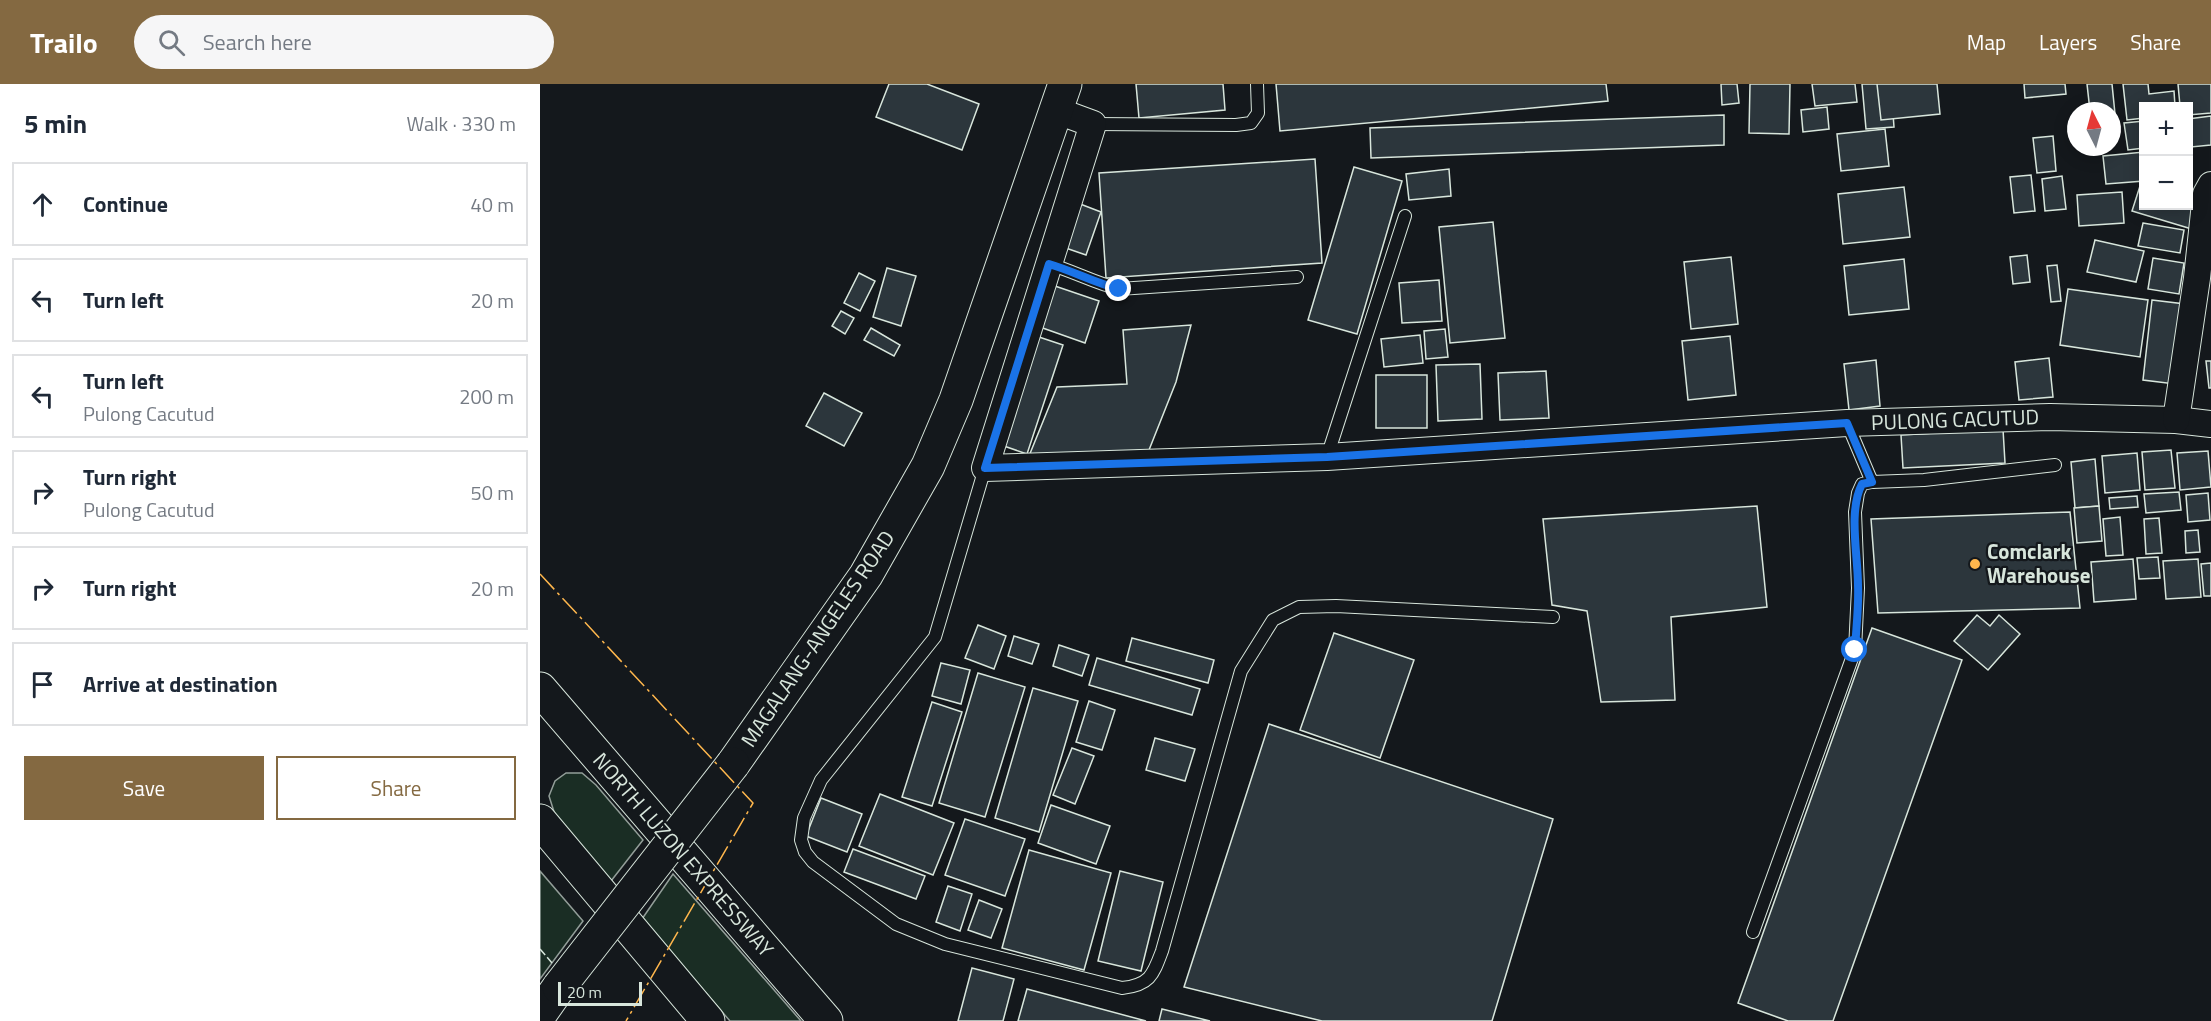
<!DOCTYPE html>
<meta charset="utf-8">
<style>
body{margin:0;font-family:"Titillium Web",sans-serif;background:#f6f6f7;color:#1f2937}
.controls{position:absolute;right:18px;top:18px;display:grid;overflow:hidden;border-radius:0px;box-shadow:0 3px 15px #0003}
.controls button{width:54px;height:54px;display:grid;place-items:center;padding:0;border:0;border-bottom:2px solid #e0e1e3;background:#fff;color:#1f2937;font:30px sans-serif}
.compass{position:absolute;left:1527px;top:18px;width:54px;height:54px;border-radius:50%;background:#fff;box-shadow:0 3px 15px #0003;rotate:354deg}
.scale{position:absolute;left:18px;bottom:15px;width:84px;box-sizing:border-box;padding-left:6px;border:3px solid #d8e6dc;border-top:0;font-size:16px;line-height:21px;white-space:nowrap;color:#d8e6dc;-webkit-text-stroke:4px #14181c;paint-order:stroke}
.stop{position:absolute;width:18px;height:18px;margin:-14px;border:4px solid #1a73e8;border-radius:50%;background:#fff}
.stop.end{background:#1a73e8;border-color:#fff;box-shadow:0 2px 6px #0008}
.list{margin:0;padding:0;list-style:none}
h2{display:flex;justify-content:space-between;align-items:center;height:78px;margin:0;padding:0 24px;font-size:26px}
h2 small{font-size:20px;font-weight:400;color:#747a83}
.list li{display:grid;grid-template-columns:39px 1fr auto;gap:18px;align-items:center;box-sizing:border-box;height:84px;margin:0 12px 12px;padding:0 12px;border:2px solid #e0e1e3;border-radius:0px}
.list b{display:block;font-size:22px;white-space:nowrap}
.list p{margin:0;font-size:20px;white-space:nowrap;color:#747a83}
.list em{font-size:20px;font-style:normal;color:#747a83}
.actions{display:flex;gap:12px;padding:18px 24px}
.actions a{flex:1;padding:14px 0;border:2px solid #846941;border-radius:0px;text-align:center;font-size:21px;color:#846941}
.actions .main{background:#846941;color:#fff}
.icon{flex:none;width:33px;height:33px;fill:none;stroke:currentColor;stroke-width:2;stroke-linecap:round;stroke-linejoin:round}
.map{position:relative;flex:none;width:1671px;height:937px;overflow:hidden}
header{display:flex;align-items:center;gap:36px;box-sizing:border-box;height:84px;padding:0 30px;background:#846941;color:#fff}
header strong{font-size:28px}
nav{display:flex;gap:33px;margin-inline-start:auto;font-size:21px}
.search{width:420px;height:54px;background:#f6f6f7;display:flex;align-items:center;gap:15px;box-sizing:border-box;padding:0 21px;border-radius:33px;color:#747a83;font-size:22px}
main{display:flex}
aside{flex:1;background:#fff}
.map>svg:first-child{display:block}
</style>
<header>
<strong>Trailo</strong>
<div class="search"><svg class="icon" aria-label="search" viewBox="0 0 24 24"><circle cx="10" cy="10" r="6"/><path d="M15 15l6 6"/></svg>Search here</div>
<nav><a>Map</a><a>Layers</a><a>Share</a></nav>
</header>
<main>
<aside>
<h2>5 min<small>Walk · 330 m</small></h2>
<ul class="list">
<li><svg class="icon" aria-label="ahead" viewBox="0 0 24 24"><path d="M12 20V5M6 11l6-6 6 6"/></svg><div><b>Continue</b></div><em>40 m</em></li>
<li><svg class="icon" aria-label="left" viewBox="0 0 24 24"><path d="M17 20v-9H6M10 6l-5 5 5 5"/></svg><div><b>Turn left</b></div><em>20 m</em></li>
<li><svg class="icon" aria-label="left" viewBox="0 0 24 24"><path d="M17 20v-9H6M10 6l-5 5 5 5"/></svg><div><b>Turn left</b><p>Pulong Cacutud</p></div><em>200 m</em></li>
<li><svg class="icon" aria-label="right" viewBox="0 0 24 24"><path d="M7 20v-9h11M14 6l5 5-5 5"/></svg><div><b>Turn right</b><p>Pulong Cacutud</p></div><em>50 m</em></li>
<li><svg class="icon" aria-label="right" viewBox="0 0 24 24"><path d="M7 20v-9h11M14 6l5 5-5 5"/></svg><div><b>Turn right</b></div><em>20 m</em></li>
<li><svg class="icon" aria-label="arrive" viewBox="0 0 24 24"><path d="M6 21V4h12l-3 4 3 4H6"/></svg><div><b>Arrive at destination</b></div></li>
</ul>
<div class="actions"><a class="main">Save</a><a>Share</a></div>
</aside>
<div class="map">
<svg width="1671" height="937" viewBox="0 0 1671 937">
<rect width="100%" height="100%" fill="#14181c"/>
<!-- green -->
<g fill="#1a2d24" stroke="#939e99" stroke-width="1.5">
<path d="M26,689H42L56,701L103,756L71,797L16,734L9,712L15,697Z"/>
<path d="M0,787L43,837L0,895Z"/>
<path d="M133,790L261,937H190L102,835Z"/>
</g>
<!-- building -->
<g fill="#2c363c" stroke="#d8e6dc" stroke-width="1.5">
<path d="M349,0H387L439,20L422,66L336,33Z"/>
<path d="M596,0H683L685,26L599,34Z"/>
<path d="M736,0H1066L1068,17L740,47Z"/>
<path d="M1181,0H1197L1199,19L1182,21Z"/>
<path d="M1210,0H1250L1249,50L1209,49Z"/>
<path d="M1272,0H1315L1317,18L1275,22Z"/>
<path d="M1322,0H1370L1351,2L1354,43L1326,45Z"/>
<path d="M1337,0H1397L1400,30L1341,36Z"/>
<path d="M1484,0H1525L1526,10L1485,14Z"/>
<path d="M1547,0H1572L1575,30H1572V27H1550Z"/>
<path d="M1583,0H1608L1609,10L1634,7L1635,22H1604V34L1587,36Z"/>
<path d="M1638,0H1671V29L1648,31V22H1640Z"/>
<path d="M1287,23L1289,45L1263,48L1261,26Z"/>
<path d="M1184,31V61L831,74L830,44Z"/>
<path d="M1671,32V61L1651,63L1648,35Z"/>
<path d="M1604,37V64L1588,66L1584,39Z"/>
<path d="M1345,45L1349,82L1301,87L1297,50Z"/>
<path d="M1513,52L1516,87L1497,89L1493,54Z"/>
<path d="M1604,68V97L1566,100L1563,72Z"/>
<path d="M775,75L782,179L566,194L559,89Z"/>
<path d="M814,83L862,97L817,250L768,236Z"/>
<path d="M909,85L911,112L869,116L866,90Z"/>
<path d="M1491,91L1495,127L1474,129L1470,93Z"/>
<path d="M1522,92L1526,125L1505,127L1502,95Z"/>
<path d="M1601,99L1604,100V122H1648V114L1663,118L1655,146L1592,127Z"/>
<path d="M1364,103L1370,153L1303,160L1298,110Z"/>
<path d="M1582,108L1584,139L1539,142L1537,111Z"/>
<path d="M535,118L561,128L546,171L520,162Z"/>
<path d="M953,138L965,254L910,259L899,143Z"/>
<path d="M1603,139L1644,146L1640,169L1598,162Z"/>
<path d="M1555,156L1604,167L1596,198L1547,188Z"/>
<path d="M1487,171L1490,198L1473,200L1470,173Z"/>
<path d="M1191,173L1198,240L1151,245L1144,178Z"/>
<path d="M1613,174L1644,179L1639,210L1608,205Z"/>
<path d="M1364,175L1369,225L1309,231L1304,182Z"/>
<path d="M1517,181L1521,217L1511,218L1507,182Z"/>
<path d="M347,184L376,192L361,242L333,233Z"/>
<path d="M319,189L335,197L320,227L304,219Z"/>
<path d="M899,196L902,237L862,239L859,199Z"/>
<path d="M512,201L559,217L545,259L497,242Z"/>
<path d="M1528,205L1608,216L1600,273L1520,261Z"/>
<path d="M1612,216L1645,220L1635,300L1603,296Z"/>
<path d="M301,227L314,234L305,250L292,242Z"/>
<path d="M651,241L636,298L609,366L489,372L517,303L587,300L583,246Z"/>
<path d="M331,244L360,261L354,272L324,256Z"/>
<path d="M905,245L908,273L886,275L884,247Z"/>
<path d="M493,251L523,261L487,370L458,360Z"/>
<path d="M880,251L883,279L844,283L841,255Z"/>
<path d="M1190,252L1196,311L1148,316L1142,257Z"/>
<path d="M1509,274L1513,313L1479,316L1475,278Z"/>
<path d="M1336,276L1340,322L1309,326L1304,280Z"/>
<path d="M1666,277H1671V304H1669Z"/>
<path d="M940,280L942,335L898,337L896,281Z"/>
<path d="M1006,287L1009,334L960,336L958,289Z"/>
<rect x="836" y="291" width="51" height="53"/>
<path d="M284,309L322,329L304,362L266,342Z"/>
<path d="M1463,345L1465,379L1363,384L1361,351Z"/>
<path d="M1631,366L1635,404L1605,406L1602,368Z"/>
<path d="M1668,367L1671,403L1640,406L1637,369Z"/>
<path d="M1597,369L1600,406L1565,409L1562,372Z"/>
<path d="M1555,375L1559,422L1535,424L1531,378Z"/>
<path d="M1639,408L1641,426L1606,429L1604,410Z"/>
<path d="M1668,409L1670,436L1648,438L1646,411Z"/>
<path d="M1597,412L1598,423L1570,425L1569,414Z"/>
<path d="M1217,422L1227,523L1131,533L1135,616L1061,618L1047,527L1012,521L1003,435Z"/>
<path d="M1559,422L1562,457L1537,459L1534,424Z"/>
<path d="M1530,428L1540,524L1338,529L1331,435Z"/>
<path d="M1580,433L1583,471L1566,472L1563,435Z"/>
<path d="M1619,434L1622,469L1606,470L1604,435Z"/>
<path d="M1658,446L1660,468L1646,469L1645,447Z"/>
<path d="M1618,473L1620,494L1599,495L1597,474Z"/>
<path d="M1593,475L1596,515L1554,518L1551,478Z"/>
<path d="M1658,475L1661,513L1626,515L1623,477Z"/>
<path d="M1671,479V512H1664L1661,480Z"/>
<path d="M1437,531L1450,542L1459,531L1480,550L1448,586L1414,557Z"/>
<path d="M438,541L466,552L454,585L425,574Z"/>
<path d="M1332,544L1422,576L1293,937H1248L1198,919Z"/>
<path d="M794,549L874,576L840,674L760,646Z"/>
<path d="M474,552L499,560L492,580L468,572Z"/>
<path d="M592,554L674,576L668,599L586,577Z"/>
<path d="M519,561L549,571L542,592L513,582Z"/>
<path d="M557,574L660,605L652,631L549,601Z"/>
<path d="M401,579L430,586L421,620L392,612Z"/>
<path d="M438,589L485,603L445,733L399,719Z"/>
<path d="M493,604L538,617L499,748L455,734Z"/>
<path d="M549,617L575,626L562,666L536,658Z"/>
<path d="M392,618L422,628L392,722L362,713Z"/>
<path d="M729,640L1013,735L952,937H782L644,903Z"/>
<path d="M615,654L655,665L645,697L606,686Z"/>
<path d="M532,664L554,672L535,720L513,711Z"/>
<path d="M340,710L414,739L393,791L319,762Z"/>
<path d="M281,714L322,730L307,768L266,752Z"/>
<path d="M511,721L570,742L556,780L498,759Z"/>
<path d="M425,735L485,755L465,812L405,791Z"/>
<path d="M313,765L385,792L376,815L304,788Z"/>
<path d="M489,766L571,789L544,886L462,864Z"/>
<path d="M580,787L623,798L601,887L558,877Z"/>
<path d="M408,802L432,810L420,847L396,838Z"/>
<path d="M439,816L462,825L451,854L428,846Z"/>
<path d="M432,884L474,895L463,937H418Z"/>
<path d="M487,905L606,937H478Z"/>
<path d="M622,925L670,937H619Z"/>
</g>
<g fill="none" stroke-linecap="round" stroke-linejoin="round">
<!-- lane casing -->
<g stroke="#d8e6dc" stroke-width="14">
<g id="lane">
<path d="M553,40L696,41L711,39L718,29L717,0"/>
<path d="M509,180C533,187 555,199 579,205L757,193"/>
<path d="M1307,339L1332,398L1384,396L1515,381"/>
<path d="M787,373L865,132"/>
<path d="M445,384L395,553L281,696L264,734L261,756L265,768L273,778L356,840L405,860L582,904C610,901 613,891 622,867L701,587L733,536L759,523L796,522L1013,533"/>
<path d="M1213,848L1315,566L1318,504L1315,428L1318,409L1322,400L1332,398"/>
</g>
</g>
<!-- street casing -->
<g stroke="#d8e6dc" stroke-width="28">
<g id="street">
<path d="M515,26L553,40L445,384L787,373L1307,339L1510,333L1636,336L1671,340"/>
<path d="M1636,336L1657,194L1666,110L1671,101"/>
</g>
</g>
<!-- secondary casing -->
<g stroke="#d8e6dc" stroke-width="35">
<g id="secondary">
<path d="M193,680L326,491L388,382L416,316L525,0"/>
<path d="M0,930L19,903"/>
</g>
</g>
<!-- highway casing -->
<g stroke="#d8e6dc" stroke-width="35">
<g id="highway">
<path d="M0,605L286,937"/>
<path d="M0,737L168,937"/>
</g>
</g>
<!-- lane -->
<use href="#lane" stroke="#14181c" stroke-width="12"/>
<!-- street -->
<use href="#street" stroke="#14181c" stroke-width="26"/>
<!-- secondary -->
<use href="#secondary" stroke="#14181c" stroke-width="33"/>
<!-- highway -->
<use href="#highway" stroke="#14181c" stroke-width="33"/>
<!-- secondary-bridge casing -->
<g stroke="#d8e6dc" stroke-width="35" stroke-linecap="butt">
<path id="secondary-bridge" d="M19,903L193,680"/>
</g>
<!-- secondary-bridge -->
<use href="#secondary-bridge" stroke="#14181c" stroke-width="33"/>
<!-- fence -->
<path stroke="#d8e6dc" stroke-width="1.5" stroke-dasharray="8 3" stroke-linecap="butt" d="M0,865L12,879"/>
<!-- power -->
<path stroke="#ffb74d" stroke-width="1.5" stroke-dasharray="21 4.5 3 4.5" stroke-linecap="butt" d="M0,490L213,719L86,937"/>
</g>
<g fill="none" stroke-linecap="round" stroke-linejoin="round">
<!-- route -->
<path stroke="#1a73e8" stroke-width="8" d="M579,205C555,199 533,187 509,180L445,384L787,373L1307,339L1332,398L1322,400C1308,427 1318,471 1318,501C1319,523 1316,545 1315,566"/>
</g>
<!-- markers -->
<circle fill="#ffb74d" stroke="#14181c" stroke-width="2" cx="1435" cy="480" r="6"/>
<g text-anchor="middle" stroke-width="4.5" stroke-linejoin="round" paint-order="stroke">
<!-- street labels -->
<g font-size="21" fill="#d8e6dc" stroke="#14181c">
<text transform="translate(1415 336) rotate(-2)" y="7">PULONG CACUTUD</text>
<text transform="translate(278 555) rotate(-56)" y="7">MAGALANG-ANGELES ROAD</text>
<text transform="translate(143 771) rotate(49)" y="7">NORTH LUZON EXPRESSWAY</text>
</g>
<!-- poi labels -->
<g font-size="21" font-weight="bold" fill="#d8e6dc" stroke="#14181c" text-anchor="start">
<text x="1447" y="475">Comclark<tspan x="1447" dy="24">Warehouse</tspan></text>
</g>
</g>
</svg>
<div class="controls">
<button>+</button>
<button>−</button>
</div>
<svg class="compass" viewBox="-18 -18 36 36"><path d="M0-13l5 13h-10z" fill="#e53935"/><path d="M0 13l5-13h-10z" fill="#747a83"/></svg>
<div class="scale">20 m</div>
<div class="stop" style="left:1315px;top:566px"></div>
<div class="stop end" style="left:579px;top:205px"></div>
</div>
</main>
